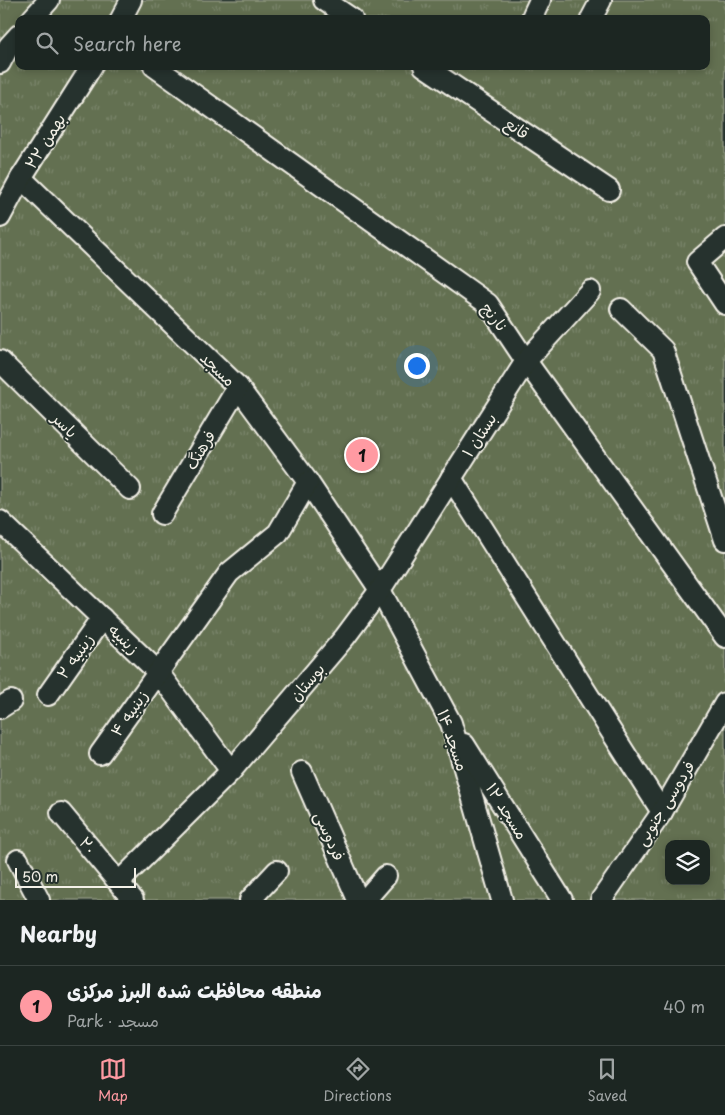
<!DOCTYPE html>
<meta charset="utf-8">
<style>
body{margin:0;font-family:"Playpen Sans","Playpen Sans Arabic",sans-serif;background:#29322f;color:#f1f3f6}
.controls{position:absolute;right:15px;bottom:15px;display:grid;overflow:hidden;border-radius:10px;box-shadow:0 2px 8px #0003}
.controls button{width:45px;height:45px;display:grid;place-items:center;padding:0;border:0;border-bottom:1px solid #3a4340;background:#1c2622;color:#f1f3f6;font:25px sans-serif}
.scale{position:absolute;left:15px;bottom:12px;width:121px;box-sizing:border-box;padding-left:5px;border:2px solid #f4f1e8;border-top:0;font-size:14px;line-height:18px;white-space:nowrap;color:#f4f1e8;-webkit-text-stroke:4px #26332d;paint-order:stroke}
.you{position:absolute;left:416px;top:365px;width:18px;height:18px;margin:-12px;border:4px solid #fff;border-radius:50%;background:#1a73e8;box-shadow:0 0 0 8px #1a73e833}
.badge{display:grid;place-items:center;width:32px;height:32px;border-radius:50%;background:#ff9aa2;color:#111;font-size:16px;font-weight:700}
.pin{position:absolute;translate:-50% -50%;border:2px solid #fff;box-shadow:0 1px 5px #0006}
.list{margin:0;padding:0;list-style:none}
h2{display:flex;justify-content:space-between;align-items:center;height:65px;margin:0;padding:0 20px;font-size:21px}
h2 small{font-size:16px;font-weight:400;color:#a0a5a5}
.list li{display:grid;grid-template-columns:32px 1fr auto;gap:15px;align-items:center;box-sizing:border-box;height:80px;padding:0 20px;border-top:1px solid #3a4340}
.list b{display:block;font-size:19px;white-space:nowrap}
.list p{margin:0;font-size:16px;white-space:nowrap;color:#a0a5a5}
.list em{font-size:16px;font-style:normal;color:#a0a5a5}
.icon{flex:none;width:28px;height:28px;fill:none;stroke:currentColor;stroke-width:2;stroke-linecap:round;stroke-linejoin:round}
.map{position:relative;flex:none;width:725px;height:900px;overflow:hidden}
.search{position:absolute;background:#1c2622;box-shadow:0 2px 8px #0003;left:15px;right:15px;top:15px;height:55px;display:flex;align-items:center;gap:12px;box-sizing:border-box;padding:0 18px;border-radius:10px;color:#a0a5a5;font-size:19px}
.sheet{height:145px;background:#1c2622}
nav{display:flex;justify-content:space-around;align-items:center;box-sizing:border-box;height:70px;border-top:1px solid #3a4340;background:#1c2622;font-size:14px;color:#a0a5a5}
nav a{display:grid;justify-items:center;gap:2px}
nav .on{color:#ff9aa2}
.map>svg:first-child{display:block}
</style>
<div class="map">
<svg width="725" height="900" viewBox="0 0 725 900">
<defs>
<pattern id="park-tufts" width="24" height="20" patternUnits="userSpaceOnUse" patternTransform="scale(1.25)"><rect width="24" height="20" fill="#637051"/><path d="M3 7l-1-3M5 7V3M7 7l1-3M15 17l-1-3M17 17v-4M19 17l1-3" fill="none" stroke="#7a856a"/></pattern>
</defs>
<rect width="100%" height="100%" fill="#26332d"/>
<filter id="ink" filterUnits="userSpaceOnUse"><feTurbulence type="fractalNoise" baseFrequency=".02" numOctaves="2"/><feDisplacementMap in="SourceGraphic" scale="10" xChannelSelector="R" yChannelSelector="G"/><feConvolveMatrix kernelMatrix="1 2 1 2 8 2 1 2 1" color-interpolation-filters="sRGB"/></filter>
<g filter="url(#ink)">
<!-- park -->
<path fill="url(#park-tufts)" stroke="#acb09c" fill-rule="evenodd" d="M0,0H725V900H0ZM19,19H706V66H19ZM669,844H706V881H669Z"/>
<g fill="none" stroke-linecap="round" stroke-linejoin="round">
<!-- minor casing -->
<g stroke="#f4f1e8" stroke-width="24">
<g id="minor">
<path d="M324,0L352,19"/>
<path d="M533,15L540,0"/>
<path d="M32,19L49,0"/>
<path d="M121,19L131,0"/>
<path d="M591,19L601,0"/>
<path d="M0,63L9,46L19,35"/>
<path d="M154,66L488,304L526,361L725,637"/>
<path d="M424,66L609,190"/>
<path d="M21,178L238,387L308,482L380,590L451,723L502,900"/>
<path d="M0,217L21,178L92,66"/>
<path d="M725,304L697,262L725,238"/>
<path d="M621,309L663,350L725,540"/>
<path d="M0,361L130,489"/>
<path d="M451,478L662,812"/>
<path d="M162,514L238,387"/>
<path d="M0,521L158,672L231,771"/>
<path d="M48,695L102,618"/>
<path d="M0,708L11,701"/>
<path d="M464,744L562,900"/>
<path d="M100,754L229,573L278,533L308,482"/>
<path d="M302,772L358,900"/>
<path d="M61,813L133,900"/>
<path d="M18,860L39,900"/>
<path d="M119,882L231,771L345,637L380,590L526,361L590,291"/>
<path d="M250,900L277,871"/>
<path d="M365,900L386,876"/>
<path d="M601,900L662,812L725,703"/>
</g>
</g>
<!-- minor -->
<use href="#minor" stroke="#26332d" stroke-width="20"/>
</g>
</g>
<g text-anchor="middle" stroke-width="4" stroke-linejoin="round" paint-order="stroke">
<!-- street labels -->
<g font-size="16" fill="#f4f1e8" stroke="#26332d">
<text transform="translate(517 128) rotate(34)" y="6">قانع</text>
<text transform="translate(45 141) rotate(-58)" y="6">۲۲ بهمن</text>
<text transform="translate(495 317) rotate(52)" y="6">نارنج</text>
<text transform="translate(218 369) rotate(44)" y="6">مسجد</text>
<text transform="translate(65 425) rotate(45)" y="6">یاسر</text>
<text transform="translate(479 435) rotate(-57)" y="6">بستان ۱</text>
<text transform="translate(200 450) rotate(-59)" y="6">فرهنگ</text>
<text transform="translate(124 639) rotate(44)" y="6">زینبیه</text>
<text transform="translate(75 656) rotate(-55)" y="6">زینبیه ۲</text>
<text transform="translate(307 682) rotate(-49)" y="6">بوستان</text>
<text transform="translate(129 713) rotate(-55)" y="6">زینبیه ۴</text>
<text transform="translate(453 740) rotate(71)" y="6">مسجد ۱۴</text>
<text transform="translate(665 803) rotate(-58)" y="6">فردوسی جنوبی</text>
<text transform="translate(507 811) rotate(58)" y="6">مسجد ۱۲</text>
<text transform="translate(330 836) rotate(66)" y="6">فردوسی</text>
<text transform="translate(88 845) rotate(50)" y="6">۲۰</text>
</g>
</g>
</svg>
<div class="controls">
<button><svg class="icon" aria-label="layers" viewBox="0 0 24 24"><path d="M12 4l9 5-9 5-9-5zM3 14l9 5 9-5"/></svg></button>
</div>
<div class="scale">50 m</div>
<div class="you"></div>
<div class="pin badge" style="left:362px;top:455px">1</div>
<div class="search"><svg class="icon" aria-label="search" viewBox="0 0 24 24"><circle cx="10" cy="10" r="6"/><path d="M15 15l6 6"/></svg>Search here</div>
</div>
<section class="sheet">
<h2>Nearby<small></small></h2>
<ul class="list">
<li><span class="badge">1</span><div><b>منطقه محافظت شده البرز مرکزی</b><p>Park · مسجد</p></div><em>40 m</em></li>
</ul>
</section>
<nav>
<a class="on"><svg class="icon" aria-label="map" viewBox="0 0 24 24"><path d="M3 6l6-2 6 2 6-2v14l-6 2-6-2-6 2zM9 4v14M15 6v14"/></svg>Map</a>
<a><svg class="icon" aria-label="directions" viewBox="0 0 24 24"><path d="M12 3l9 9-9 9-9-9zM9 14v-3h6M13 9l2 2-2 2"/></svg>Directions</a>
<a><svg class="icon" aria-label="saved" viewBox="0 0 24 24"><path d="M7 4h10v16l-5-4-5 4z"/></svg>Saved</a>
</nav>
